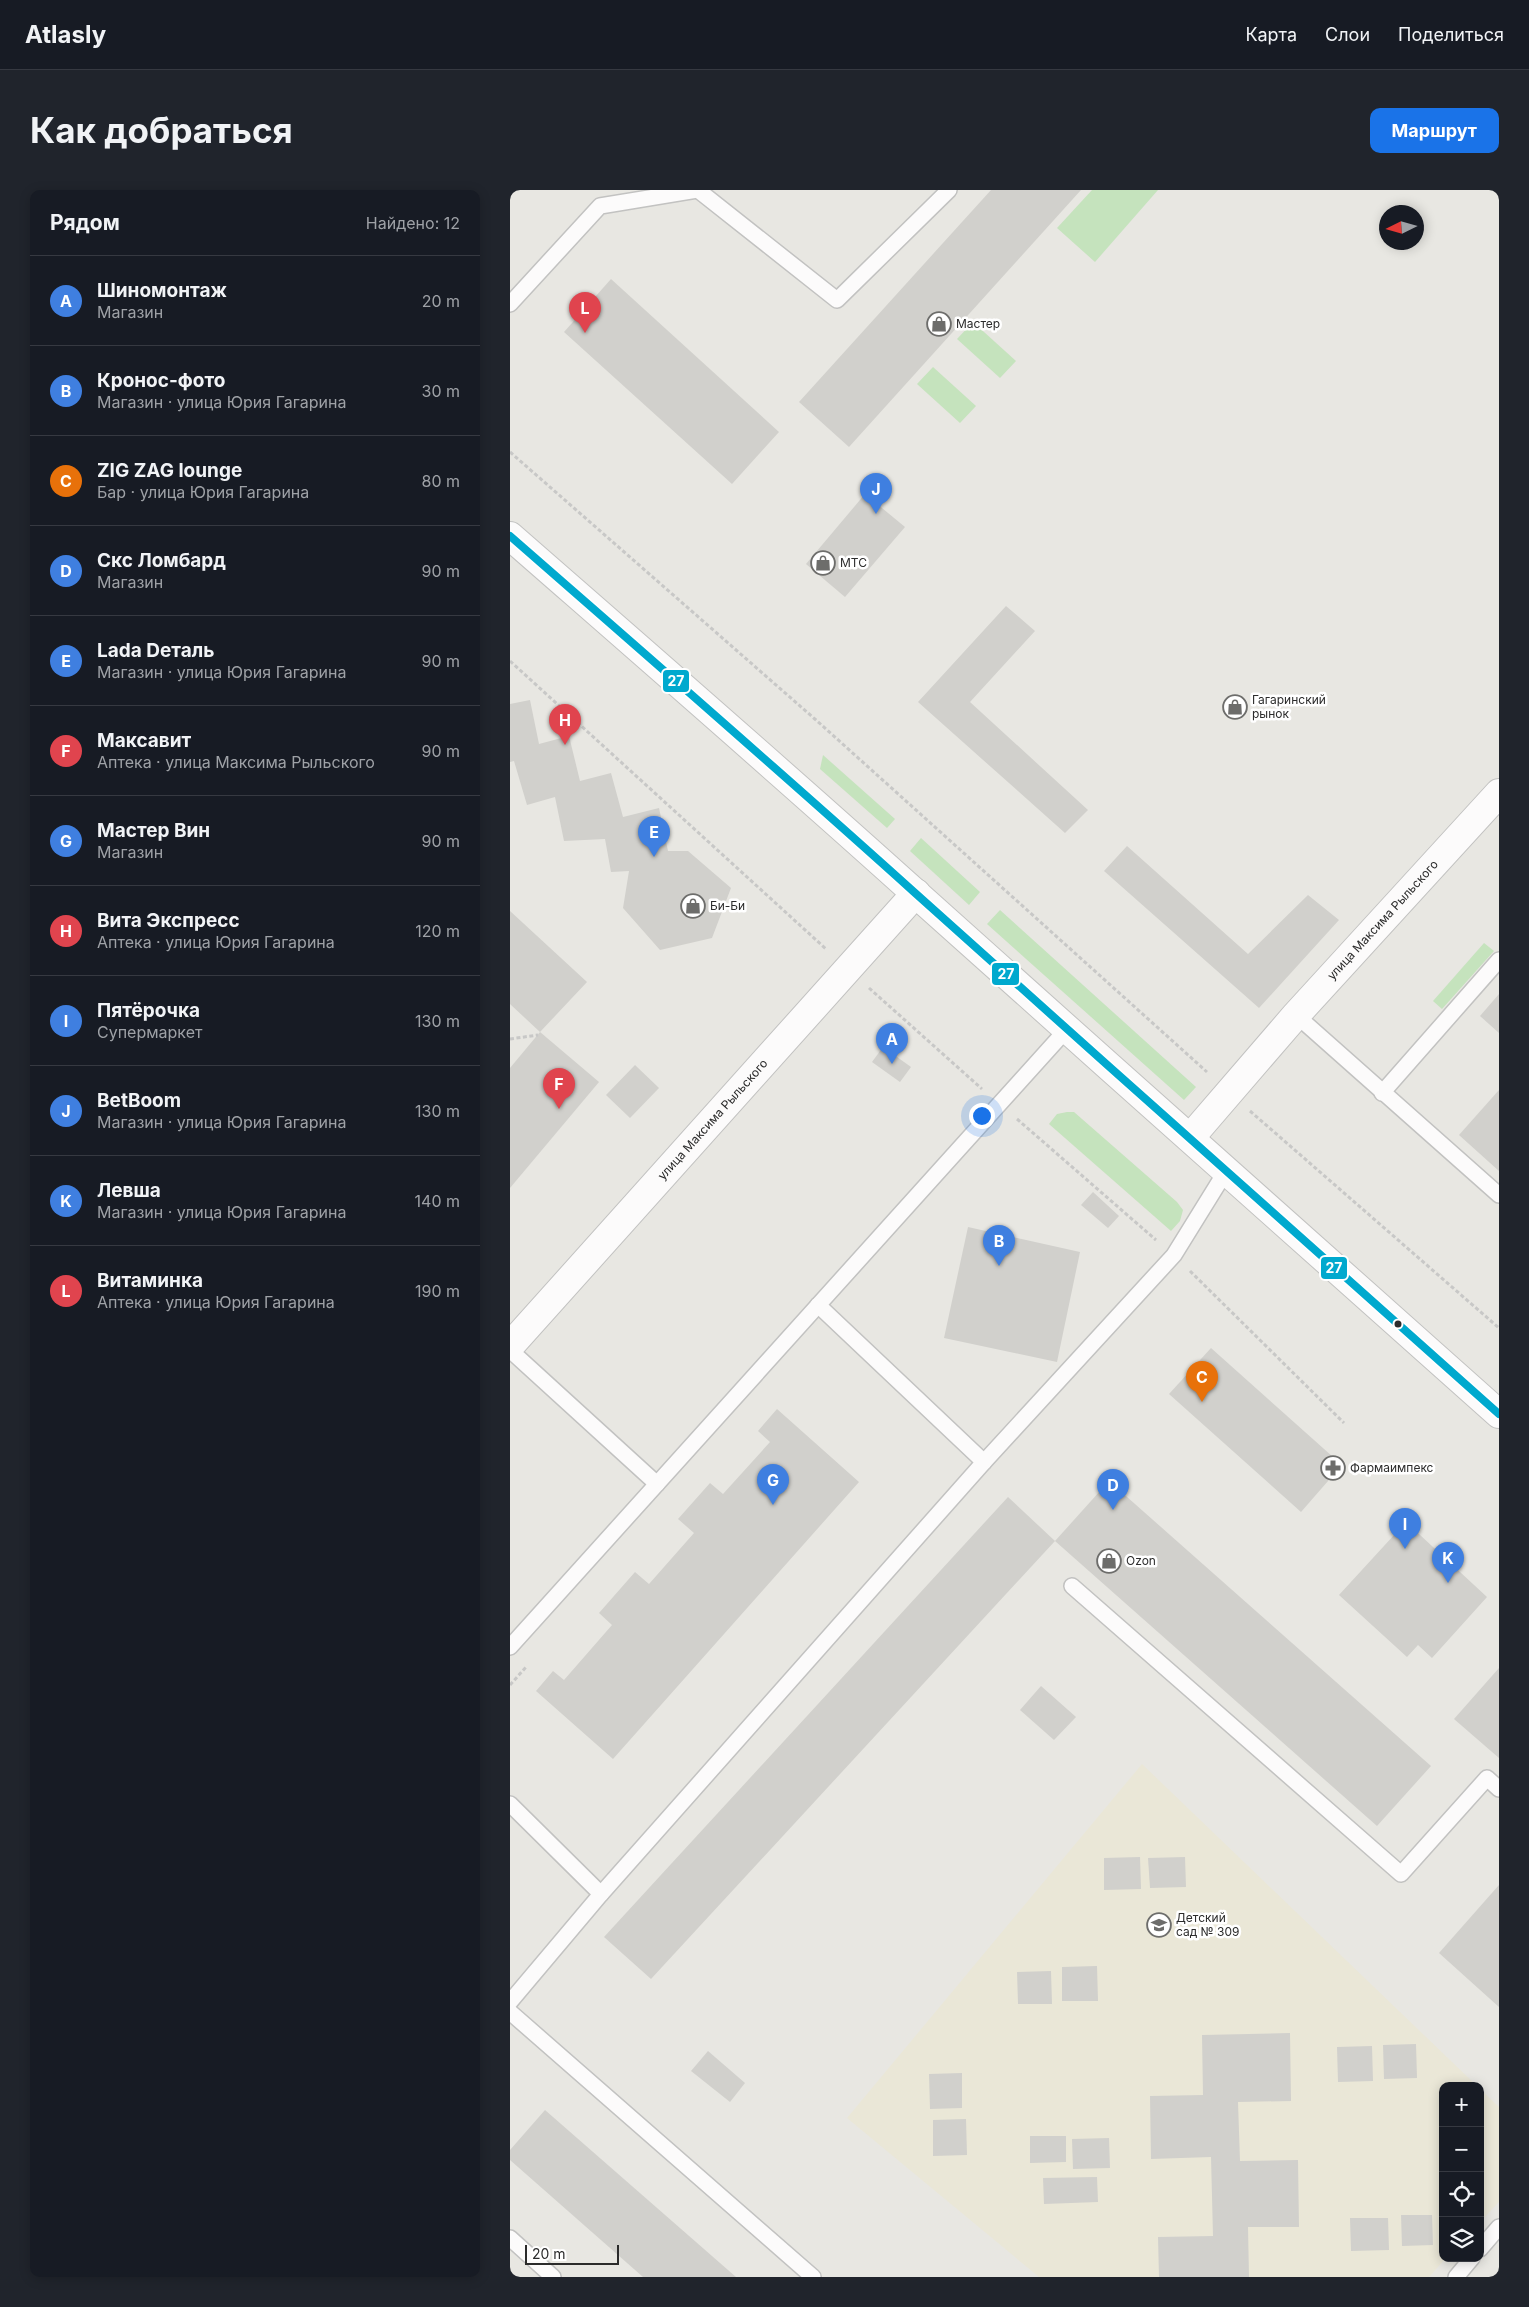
<!DOCTYPE html>
<html lang="ru">
<meta charset="utf-8">
<style>
body{margin:0;font-family:Inter,sans-serif;background:#20242c;color:#f1f3f6}
.controls{position:absolute;right:15px;bottom:15px;display:grid;overflow:hidden;border-radius:10px;box-shadow:0 2px 12px #0003}
.controls button{width:45px;height:45px;display:grid;place-items:center;padding:0;border:0;border-bottom:1px solid #363941;background:#171b24;color:#f1f3f6;font:25px sans-serif}
.compass{position:absolute;left:869px;top:15px;width:45px;height:45px;border-radius:50%;background:#171b24;box-shadow:0 2px 12px #0003;rotate:265deg}
.scale{position:absolute;left:15px;bottom:12px;width:94px;box-sizing:border-box;padding-left:5px;border:2px solid #2b2b2b;border-top:0;font-size:14px;line-height:18px;white-space:nowrap;color:#2b2b2b;-webkit-text-stroke:4px #fff;paint-order:stroke}
.you{position:absolute;left:471px;top:925px;width:18px;height:18px;margin:-12px;border:4px solid #fff;border-radius:50%;background:#1a73e8;box-shadow:0 0 0 8px #1a73e833}
.badge{display:grid;place-items:center;width:32px;height:32px;border-radius:50%;background:#1a73e8;color:#fff;font-size:16px;font-weight:700}
.pin{position:absolute;translate:-50% -41px;filter:drop-shadow(0 1px 2px #0008)}
.pin::after{content:'';position:absolute;top:26px;width:18px;height:15px;background:inherit;clip-path:polygon(0 0,100% 0,50% 100%)}
.list{margin:0;padding:0;list-style:none}
h2{display:flex;justify-content:space-between;align-items:center;height:65px;margin:0;padding:0 20px;font-size:21px}
h2 small{font-size:16px;font-weight:400;color:#9ea1a6}
.list li{display:grid;grid-template-columns:32px 1fr auto;gap:15px;align-items:center;box-sizing:border-box;height:90px;padding:0 20px;border-top:1px solid #363941}
.list b{display:block;font-size:19px;white-space:nowrap}
.list p{margin:0;font-size:16px;white-space:nowrap;color:#9ea1a6}
.list em{font-size:16px;font-style:normal;color:#9ea1a6}
.icon{flex:none;width:28px;height:28px;fill:none;stroke:currentColor;stroke-width:2;stroke-linecap:round;stroke-linejoin:round}
.map{position:relative;flex:none;width:989px;height:2087px;overflow:hidden;border-radius:10px}
header{display:flex;align-items:center;gap:30px;box-sizing:border-box;height:70px;padding:0 25px;background:#171b24;border-bottom:1px solid #363941}
header strong{font-size:24px}
nav{display:flex;gap:28px;margin-inline-start:auto;font-size:18px}
.intro{display:flex;align-items:center;justify-content:space-between;box-sizing:border-box;height:120px;padding:0 30px}
h1{margin:0;font-size:35px}
.button{padding:12px 22px;border-radius:10px;background:#1a73e8;color:#fff;font-size:18px;font-weight:700}
main{display:flex;gap:30px;padding:0 30px}
aside{flex:1;background:#171b24;border-radius:10px;box-shadow:0 2px 12px #0003}
.map>svg:first-child{display:block}
</style>
<header>
<strong>Atlasly</strong>
<nav><a>Карта</a><a>Слои</a><a>Поделиться</a></nav>
</header>
<div class="intro"><h1>Как добраться</h1><a class="button">Маршрут</a></div>
<main>
<aside>
<h2>Рядом<small>Найдено: 12</small></h2>
<ul class="list">
<li><span class="badge" style="background:#3f7fe0">A</span><div><b>Шиномонтаж</b><p>Магазин</p></div><em>20 m</em></li>
<li><span class="badge" style="background:#3f7fe0">B</span><div><b>Кронос-фото</b><p>Магазин · улица Юрия Гагарина</p></div><em>30 m</em></li>
<li><span class="badge" style="background:#e8710a">C</span><div><b>ZIG ZAG lounge</b><p>Бар · улица Юрия Гагарина</p></div><em>80 m</em></li>
<li><span class="badge" style="background:#3f7fe0">D</span><div><b>Скс Ломбард</b><p>Магазин</p></div><em>90 m</em></li>
<li><span class="badge" style="background:#3f7fe0">E</span><div><b>Lada Dеталь</b><p>Магазин · улица Юрия Гагарина</p></div><em>90 m</em></li>
<li><span class="badge" style="background:#e0444e">F</span><div><b>Максавит</b><p>Аптека · улица Максима Рыльского</p></div><em>90 m</em></li>
<li><span class="badge" style="background:#3f7fe0">G</span><div><b>Мастер Вин</b><p>Магазин</p></div><em>90 m</em></li>
<li><span class="badge" style="background:#e0444e">H</span><div><b>Вита Экспресс</b><p>Аптека · улица Юрия Гагарина</p></div><em>120 m</em></li>
<li><span class="badge" style="background:#3f7fe0">I</span><div><b>Пятёрочка</b><p>Супермаркет</p></div><em>130 m</em></li>
<li><span class="badge" style="background:#3f7fe0">J</span><div><b>BetBoom</b><p>Магазин · улица Юрия Гагарина</p></div><em>130 m</em></li>
<li><span class="badge" style="background:#3f7fe0">K</span><div><b>Левша</b><p>Магазин · улица Юрия Гагарина</p></div><em>140 m</em></li>
<li><span class="badge" style="background:#e0444e">L</span><div><b>Витаминка</b><p>Аптека · улица Юрия Гагарина</p></div><em>190 m</em></li>
</ul>
</aside>
<div class="map">
<svg width="989" height="2087" viewBox="0 0 989 2087">
<rect width="100%" height="100%" fill="#e8e7e2"/>
<!-- education -->
<g fill="#eae7d7">
<path d="M632,1574L967,1896H933V2068H936L919,2087H529L337,1928Z"/>
<path d="M970,1899L989,1917V2012L970,2032Z"/>
</g>
<!-- grass -->
<g fill="#c5e3bd">
<path d="M582,0H648L585,72L547,38Z"/>
<path d="M463,132L506,171L490,188L447,149Z"/>
<path d="M423,177L466,216L450,233L407,194Z"/>
<path d="M313,565L385,629L377,638L310,579Z"/>
<path d="M411,648L470,702L459,715L400,661Z"/>
<path d="M490,720L686,897L674,910L477,734Z"/>
<path d="M974,753L984,761L932,819L923,811Z"/>
<path d="M557,922H564L667,1012L673,1020L670,1031L661,1041L539,934L547,924Z"/>
</g>
<!-- building -->
<g fill="#d1d0cc">
<path d="M481,0H571L339,257L289,212Z"/>
<path d="M101,89L269,242L222,294L54,142Z"/>
<path d="M355,304L395,337L335,407L296,374Z"/>
<path d="M496,416L525,441L460,512L578,620L555,643L408,512Z"/>
<path d="M20,510L29,554L59,546L70,591L101,583L113,627L149,618L158,661H178L221,698L202,748L150,760L113,718L119,681L101,682L95,649L54,651L45,607L17,615L4,571L0,572V514Z"/>
<path d="M617,656L738,764L798,705L829,730L749,818L594,681Z"/>
<path d="M0,721L77,792L30,842L0,814Z"/>
<path d="M989,804V843L970,826Z"/>
<path d="M30,842L89,892L0,998V878Z"/>
<path d="M373,857L401,877L390,892L362,872Z"/>
<path d="M125,875L149,898L120,928L96,905Z"/>
<path d="M989,900V981L949,945Z"/>
<path d="M583,1002L609,1026L598,1038L571,1015Z"/>
<path d="M458,1037L570,1062L547,1172L434,1148Z"/>
<path d="M701,1158L832,1275L791,1322L659,1204Z"/>
<path d="M267,1219L349,1292L103,1569L26,1501L43,1481L54,1490L102,1435L89,1423L125,1382L139,1394L184,1343L168,1329L200,1293L213,1304L260,1252L248,1241Z"/>
<path d="M599,1291L921,1576L867,1636L545,1351Z"/>
<path d="M498,1307L545,1351L141,1789L94,1747Z"/>
<path d="M896,1332L977,1407L922,1468L908,1455L897,1467L829,1405Z"/>
<path d="M989,1478V1568L944,1529Z"/>
<path d="M531,1496L566,1527L544,1550L510,1520Z"/>
<path d="M630,1667L631,1699L594,1700V1668Z"/>
<path d="M675,1667L676,1697L640,1698L638,1668Z"/>
<path d="M989,1695V1817L929,1763Z"/>
<path d="M587,1776L588,1811H552V1777Z"/>
<path d="M541,1781L542,1814H508L507,1782Z"/>
<path d="M780,1843L781,1911L728,1912L730,1971L788,1970L789,2037H738L739,2087H649L648,2047L703,2046L701,1967L641,1969L640,1906L693,1905L692,1845Z"/>
<path d="M906,1854L907,1888L874,1889L873,1855Z"/>
<path d="M862,1856L863,1891L828,1892L827,1857Z"/>
<path d="M198,1861L235,1893L220,1912L181,1881Z"/>
<path d="M452,1883V1918L420,1919L419,1884Z"/>
<path d="M35,1920L226,2087H133L0,1970V1960Z"/>
<path d="M456,1929L457,1965L423,1966V1930Z"/>
<path d="M520,1946H556V1972L520,1973Z"/>
<path d="M599,1948L600,1978L563,1979L562,1949Z"/>
<path d="M587,1987L588,2012L534,2014L533,1988Z"/>
<path d="M891,2025H922L923,2055L892,2056Z"/>
<path d="M840,2028H878L879,2060L841,2061Z"/>
</g>
<g fill="none" stroke-linecap="round" stroke-linejoin="round">
<!-- service casing -->
<g stroke="#c2c2c1" stroke-width="18">
<g id="service">
<path d="M188,0L327,110L439,0"/>
<path d="M0,114L90,16L187,0"/>
<path d="M786,825L989,1005"/>
<path d="M872,903L989,770"/>
<path d="M308,1115L474,1272"/>
<path d="M0,1160L147,1294"/>
<path d="M562,1396L891,1684L977,1588L989,1599"/>
<path d="M0,1457L557,839"/>
<path d="M0,1614L91,1704"/>
<path d="M0,1812L91,1704L474,1272L664,1065L716,981"/>
<path d="M0,1822L303,2087"/>
<path d="M0,2048L43,2087"/>
<path d="M970,2059L989,2037"/>
<path d="M946,2087L962,2068"/>
</g>
</g>
<!-- minor casing -->
<g stroke="#c2c2c1" stroke-width="30">
<g id="minor">
<path id="s1" d="M680,948L786,825L989,603"/>
<path id="s2" d="M0,1156L406,703"/>
</g>
</g>
<!-- secondary casing -->
<g stroke="#c2c2c1" stroke-width="30">
<path id="secondary" d="M0,346C135,464 271,582 404,702C599,876 793,1051 989,1224"/>
</g>
<!-- path -->
<g stroke="#c8c8c7" stroke-width="3" stroke-dasharray="4 2.5" stroke-linecap="butt">
<path d="M0,262L306,530L697,882"/>
<path d="M0,471L316,759"/>
<path d="M359,798L472,899"/>
<path d="M0,849L28,845"/>
<path d="M740,921L989,1138"/>
<path d="M507,929L646,1050"/>
<path d="M680,1081L834,1233"/>
<path d="M0,1495L16,1477"/>
</g>
<!-- service -->
<use href="#service" stroke="#fcfbfb" stroke-width="15"/>
<!-- minor -->
<use href="#minor" stroke="#fcfbfb" stroke-width="28"/>
<!-- secondary -->
<use href="#secondary" stroke="#fcfbfb" stroke-width="28"/>
<!-- bus-1 casing -->
<g stroke="#fff" stroke-width="11">
<path id="bus-1" d="M0,346C135,464 271,582 404,702C599,876 793,1051 989,1224"/>
</g>
<!-- bus-1 -->
<use href="#bus-1" stroke="#00a9ce" stroke-width="8"/>
</g>
<!-- icons -->
<defs>
<g id="shop-ring" transform="scale(1.25)"><circle r="9.5" fill="#fff" stroke="#6d6d6b" stroke-width="1.5"/><path d="M-5-2.5h2.3a2.7 3.5 0 0 1 5.4 0H5L5.5 6h-11ZM-1.5-2.5h3a1.5 2.3 0 0 0-3 0Z" fill="#6d6d6b"/></g>
<g id="pharmacy-ring" transform="scale(1.25)"><circle r="9.5" fill="#fff" stroke="#6d6d6b" stroke-width="1.5"/><path d="M-2-6h4v4h4v4h-4v4h-4v-4h-4v-4h4Z" fill="#6d6d6b"/></g>
<g id="school-ring" transform="scale(1.25)"><circle r="9.5" fill="#fff" stroke="#6d6d6b" stroke-width="1.5"/><path d="M0-5L7-2L0 1L-7-2ZM-4 1L0 2.5L4 1V4Q0 6-4 4Z" fill="#6d6d6b"/></g>
</defs>
<g fill-rule="evenodd">
<use href="#shop-ring" x="429" y="134"/>
<use href="#shop-ring" x="313" y="373"/>
<use href="#shop-ring" x="725" y="517"/>
<use href="#shop-ring" x="183" y="716"/>
<use href="#pharmacy-ring" x="823" y="1278"/>
<use href="#shop-ring" x="599" y="1371"/>
<use href="#school-ring" x="649" y="1735"/>
</g>
<!-- markers -->
<circle fill="#2b2b2b" stroke="#fff" stroke-width="2" cx="888" cy="1134" r="4.5"/>
<g text-anchor="middle" stroke-width="5" stroke-linejoin="round" paint-order="stroke">
<!-- poi labels -->
<g font-size="12" fill="#2b2b2b" stroke="#fff" text-anchor="start">
<text x="446" y="138">Мастер</text>
<text x="330" y="377">МТС</text>
<text x="742" y="514">Гагаринский<tspan x="742" dy="14">рынок</tspan></text>
<text x="200" y="720">Би-Би</text>
<text x="840" y="1282">Фармаимпекс</text>
<text x="616" y="1375">Ozon</text>
<text x="666" y="1732">Детский<tspan x="666" dy="14">сад № 309</tspan></text>
</g>
<!-- street labels -->
<g font-size="12" fill="#2b2b2b" stroke="#fff">
<text dy="4" stroke="none"><textPath href="#s1" startOffset="291">улица Максима Рыльского</textPath></text>
<text dy="4" stroke="none"><textPath href="#s2" startOffset="304">улица Максима Рыльского</textPath></text>
</g>
</g>
<g stroke="#fff" stroke-width="2">
<rect x="152" y="479" width="28" height="24" rx="5" fill="#00a9ce"/>
<rect x="481" y="772" width="29" height="24" rx="5" fill="#00a9ce"/>
<rect x="810" y="1066" width="28" height="24" rx="5" fill="#00a9ce"/>
</g>
<g font-size="14" text-anchor="middle" font-weight="bold" fill="#fff">
<text x="166" y="496">27</text>
<text x="496" y="789">27</text>
<text x="824" y="1083">27</text>
</g>
</svg>
<div class="controls">
<button>+</button>
<button>−</button>
<button><svg class="icon" aria-label="locate" viewBox="0 0 24 24"><circle cx="12" cy="12" r="6"/><path d="M12 2v4M12 18v4M2 12h4M18 12h4"/></svg></button>
<button><svg class="icon" aria-label="layers" viewBox="0 0 24 24"><path d="M12 4l9 5-9 5-9-5zM3 14l9 5 9-5"/></svg></button>
</div>
<svg class="compass" viewBox="-18 -18 36 36"><path d="M0-13l5 13h-10z" fill="#e53935"/><path d="M0 13l5-13h-10z" fill="#9ea1a6"/></svg>
<div class="scale">20 m</div>
<div class="you"></div>
<div class="pin badge" style="left:382px;top:874px;background:#3f7fe0">A</div>
<div class="pin badge" style="left:489px;top:1076px;background:#3f7fe0">B</div>
<div class="pin badge" style="left:692px;top:1212px;background:#e8710a">C</div>
<div class="pin badge" style="left:603px;top:1320px;background:#3f7fe0">D</div>
<div class="pin badge" style="left:144px;top:667px;background:#3f7fe0">E</div>
<div class="pin badge" style="left:49px;top:919px;background:#e0444e">F</div>
<div class="pin badge" style="left:263px;top:1315px;background:#3f7fe0">G</div>
<div class="pin badge" style="left:55px;top:555px;background:#e0444e">H</div>
<div class="pin badge" style="left:895px;top:1359px;background:#3f7fe0">I</div>
<div class="pin badge" style="left:366px;top:324px;background:#3f7fe0">J</div>
<div class="pin badge" style="left:938px;top:1393px;background:#3f7fe0">K</div>
<div class="pin badge" style="left:75px;top:143px;background:#e0444e">L</div>
</div>
</main>
